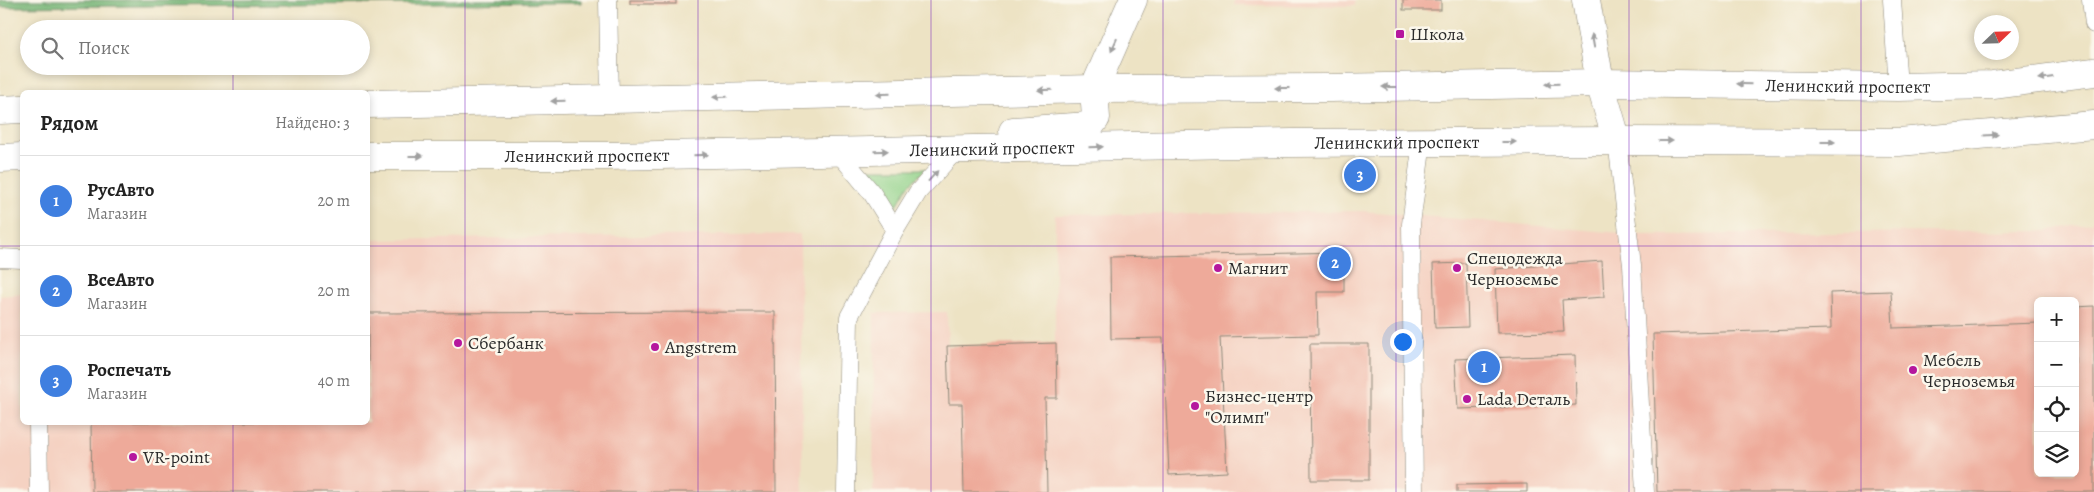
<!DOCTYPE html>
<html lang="ru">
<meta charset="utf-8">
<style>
body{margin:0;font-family:Alegreya,serif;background:#f6f6f6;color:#222}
.controls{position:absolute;right:15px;bottom:15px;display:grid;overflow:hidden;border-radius:8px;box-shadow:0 2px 8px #0003}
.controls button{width:45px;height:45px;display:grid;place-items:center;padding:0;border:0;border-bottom:1px solid #e0e0e0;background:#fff;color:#222;font:25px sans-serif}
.compass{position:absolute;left:1974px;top:15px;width:45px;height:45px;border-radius:50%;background:#fff;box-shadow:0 2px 8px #0003;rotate:67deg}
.you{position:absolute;left:1402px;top:341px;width:18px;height:18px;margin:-12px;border:4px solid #fff;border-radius:50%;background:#1a73e8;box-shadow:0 0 0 8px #1a73e833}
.badge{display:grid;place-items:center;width:32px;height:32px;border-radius:50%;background:#d93025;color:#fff;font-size:16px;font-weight:700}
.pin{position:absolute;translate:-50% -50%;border:2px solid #fff;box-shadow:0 1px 5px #0006}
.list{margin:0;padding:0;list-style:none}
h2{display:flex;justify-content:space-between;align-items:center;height:65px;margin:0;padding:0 20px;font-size:21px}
h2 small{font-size:16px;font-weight:400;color:#767676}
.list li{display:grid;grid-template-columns:32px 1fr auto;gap:15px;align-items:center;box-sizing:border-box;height:90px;padding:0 20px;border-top:1px solid #e0e0e0}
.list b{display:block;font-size:19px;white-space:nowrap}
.list p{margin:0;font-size:16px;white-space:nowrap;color:#767676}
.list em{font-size:16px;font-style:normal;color:#767676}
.icon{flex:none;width:28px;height:28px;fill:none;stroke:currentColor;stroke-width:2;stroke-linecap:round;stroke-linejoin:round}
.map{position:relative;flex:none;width:2094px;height:492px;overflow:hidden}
.search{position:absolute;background:#fff;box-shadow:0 2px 8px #0003;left:20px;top:20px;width:350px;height:55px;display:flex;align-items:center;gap:12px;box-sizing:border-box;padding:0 18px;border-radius:28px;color:#767676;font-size:19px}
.panel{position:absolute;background:#fff;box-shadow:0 2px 8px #0003;left:20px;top:90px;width:350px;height:335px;border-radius:8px}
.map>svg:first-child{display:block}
</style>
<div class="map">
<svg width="2094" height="492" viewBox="0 0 2094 492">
<rect width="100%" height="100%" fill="#fbf7ec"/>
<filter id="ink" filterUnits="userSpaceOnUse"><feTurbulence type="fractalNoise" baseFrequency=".02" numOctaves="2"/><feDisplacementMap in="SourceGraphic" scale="10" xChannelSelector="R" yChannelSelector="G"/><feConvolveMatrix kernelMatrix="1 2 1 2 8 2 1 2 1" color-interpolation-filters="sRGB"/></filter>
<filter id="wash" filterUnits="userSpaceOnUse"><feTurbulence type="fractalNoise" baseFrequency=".0096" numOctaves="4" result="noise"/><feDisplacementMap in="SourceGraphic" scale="20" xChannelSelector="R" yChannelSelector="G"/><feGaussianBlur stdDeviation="1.12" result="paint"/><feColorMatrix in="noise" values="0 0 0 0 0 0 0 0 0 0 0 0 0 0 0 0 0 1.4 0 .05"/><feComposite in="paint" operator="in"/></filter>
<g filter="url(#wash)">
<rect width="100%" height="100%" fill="#ede3c4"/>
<!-- built -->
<g fill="#f5d2c2" fill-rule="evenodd">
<path d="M1234,0H1355V6L1234,5Z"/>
<path d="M1363,211L1644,235L2046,231L2094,222V492H873L874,313L947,312L948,346L1055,343V215ZM2038,301H2075V473H2038Z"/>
<path d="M800,234L803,492H0V296L22,294V422H368V240Z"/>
</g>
<!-- green -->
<path fill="#91d289" stroke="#5e7e5a" d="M865,169H926L908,186L895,209L884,188Z"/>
<!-- forest -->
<path fill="#74b475" stroke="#507050" d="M0,0H581V3L0,7Z"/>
<g id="blocks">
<!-- building -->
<g fill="#eeaa9a">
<rect x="630" y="0" width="46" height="4"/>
<rect x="1403" y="0" width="38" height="10"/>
<path d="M1344,252V292H1317L1318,335L1220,337L1227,472L1169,475L1163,338L1111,339L1110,257Z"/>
<path d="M1602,261L1604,297L1562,300L1564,332L1497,333L1495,269Z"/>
<path d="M1466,263L1468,327L1435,328L1433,264Z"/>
<path d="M1891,291L1893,328L2038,323V473H2075V307L2094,306V492H1657L1653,334L1831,329L1830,293Z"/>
<path d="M775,312L776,492H92L91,422H368V313Z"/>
<path d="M1056,343L1057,398H1045L1047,492H964L962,404H949L947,346Z"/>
<path d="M1310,344H1369V480H1311Z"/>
<path d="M1575,355L1576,405L1458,409L1455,359Z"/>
<path d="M1527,484V492H1457V485Z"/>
</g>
</g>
</g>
<g filter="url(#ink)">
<use href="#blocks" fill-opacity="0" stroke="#8c8778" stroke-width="1"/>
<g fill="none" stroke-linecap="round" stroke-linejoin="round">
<!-- service casing -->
<g stroke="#8c8778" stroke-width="19">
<g id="service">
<path d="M608,0L610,100"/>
<path d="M1892,0L1898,87"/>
<path d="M2091,0L2094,24"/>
<path d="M1617,141L1632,265L1645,492"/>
<path d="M838,152L872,193L895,230"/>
<path d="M0,258L22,259"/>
<path d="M38,422L39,492"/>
<path d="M846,492L849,317L895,230L918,192L956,150"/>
<path d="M1414,492L1411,224L1422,142"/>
</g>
</g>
<!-- minor casing -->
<g stroke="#8c8778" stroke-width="29">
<g id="minor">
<path d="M1586,0L1600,83L1617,141"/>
<path d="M1094,89L1133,0"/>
</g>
</g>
<!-- secondary casing -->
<g stroke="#8c8778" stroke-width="29">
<g id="secondary">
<path id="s1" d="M368,104L1094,89L1331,88L1600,83L1898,87L1993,85L2094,72"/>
<path d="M0,110L22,109"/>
<path d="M1013,131L1090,126L1096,118L1094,89"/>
<path id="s2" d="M368,156H605L1292,143L1617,141L1899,142L2094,125"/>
<path d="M0,158L22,157"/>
</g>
</g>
<!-- service -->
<use href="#service" stroke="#fff" stroke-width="18"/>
<!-- minor -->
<use href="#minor" stroke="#fff" stroke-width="28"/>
<!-- secondary -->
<use href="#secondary" stroke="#fff" stroke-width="28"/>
</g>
<!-- one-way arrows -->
<defs><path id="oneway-solid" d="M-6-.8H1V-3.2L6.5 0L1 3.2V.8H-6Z" transform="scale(1.25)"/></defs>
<g fill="#a0a0a0">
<use href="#oneway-solid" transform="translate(1593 41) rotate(-100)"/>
<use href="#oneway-solid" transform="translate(1114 45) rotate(114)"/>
<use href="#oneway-solid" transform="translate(2046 78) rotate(173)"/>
<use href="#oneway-solid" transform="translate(1552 84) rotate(179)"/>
<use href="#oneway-solid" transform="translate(1744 84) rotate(-179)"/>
<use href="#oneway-solid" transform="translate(1389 87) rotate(-180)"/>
<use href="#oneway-solid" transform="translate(1282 88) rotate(180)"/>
<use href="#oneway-solid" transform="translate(1045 90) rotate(179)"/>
<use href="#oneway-solid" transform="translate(883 94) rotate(179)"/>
<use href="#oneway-solid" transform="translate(720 97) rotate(179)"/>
<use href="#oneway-solid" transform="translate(558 101) rotate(179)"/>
<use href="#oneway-solid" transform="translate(1991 135) rotate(-4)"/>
<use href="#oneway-solid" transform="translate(1666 141)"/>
<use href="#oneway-solid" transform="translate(1509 142)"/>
<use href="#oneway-solid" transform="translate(1828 142)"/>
<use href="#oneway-solid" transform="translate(1096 147) rotate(-1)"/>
<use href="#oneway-solid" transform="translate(881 151) rotate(-1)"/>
<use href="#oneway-solid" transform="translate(701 155) rotate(-1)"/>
<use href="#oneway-solid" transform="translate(416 156)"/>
<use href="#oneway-solid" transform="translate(933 176) rotate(-48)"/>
</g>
</g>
<!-- grid -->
<path fill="none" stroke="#7b2cbf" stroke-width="1" stroke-opacity="0.55" d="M233,0V29M465,0V492M698,0V492M931,0V492M1163,0V492M1396,0V492M1629,0V492M1861,0V492M233,66V92M0,246H22M368,246H2094M233,422V492"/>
<!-- markers -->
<g fill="#b5179e" stroke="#fbf7ec" stroke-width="2">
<rect x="1395" y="29" width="10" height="10" rx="2.5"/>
<circle cx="1218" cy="268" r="5"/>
<circle cx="1457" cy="268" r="5"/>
<circle cx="458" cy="343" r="5"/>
<circle cx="655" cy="347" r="5"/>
<circle cx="1913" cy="370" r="5"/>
<circle cx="1467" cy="399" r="5"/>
<circle cx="1195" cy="406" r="5"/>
<circle cx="133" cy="457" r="5"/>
</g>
<g text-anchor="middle" stroke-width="5" stroke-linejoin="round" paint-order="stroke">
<!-- poi labels -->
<g font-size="18" fill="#2b2b2b" stroke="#fbf7ec" text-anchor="start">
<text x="1410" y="40">Школа</text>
<text x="1467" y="264">Спецодежда<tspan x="1467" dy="21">Черноземье</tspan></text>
<text x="1228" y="274">Магнит</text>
<text x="468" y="349">Сбербанк</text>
<text x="665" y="353">Angstrem</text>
<text x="1923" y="366">Мебель<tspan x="1923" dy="21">Черноземья</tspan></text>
<text x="1205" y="402">Бизнес-центр<tspan x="1205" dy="21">"Олимп"</tspan></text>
<text x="1477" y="405">Lada Dеталь</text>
<text x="143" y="463">VR-point</text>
</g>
<!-- street labels -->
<g font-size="18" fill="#2b2b2b" stroke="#fbf7ec">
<text dy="6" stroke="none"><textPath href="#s1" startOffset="1480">Ленинский проспект</textPath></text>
<text dy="6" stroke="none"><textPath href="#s2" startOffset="1029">Ленинский проспект</textPath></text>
<text dy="6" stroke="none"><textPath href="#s2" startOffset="624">Ленинский проспект</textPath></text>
<text dy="6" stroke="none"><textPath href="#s2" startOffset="219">Ленинский проспект</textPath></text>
</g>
</g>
</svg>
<div class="controls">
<button>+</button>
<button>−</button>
<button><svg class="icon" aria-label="locate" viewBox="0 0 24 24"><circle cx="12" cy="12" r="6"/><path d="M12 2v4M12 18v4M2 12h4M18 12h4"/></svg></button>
<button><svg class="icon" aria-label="layers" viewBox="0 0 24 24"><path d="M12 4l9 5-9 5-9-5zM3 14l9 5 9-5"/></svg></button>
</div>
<svg class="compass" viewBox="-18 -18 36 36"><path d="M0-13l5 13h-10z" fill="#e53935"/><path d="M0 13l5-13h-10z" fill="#767676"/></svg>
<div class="you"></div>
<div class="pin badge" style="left:1484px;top:367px;background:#3f7fe0">1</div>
<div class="pin badge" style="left:1335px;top:263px;background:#3f7fe0">2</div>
<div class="pin badge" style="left:1360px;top:175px;background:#3f7fe0">3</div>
<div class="search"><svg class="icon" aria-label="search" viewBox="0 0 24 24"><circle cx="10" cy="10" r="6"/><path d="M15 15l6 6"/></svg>Поиск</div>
<section class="panel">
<h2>Рядом<small>Найдено: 3</small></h2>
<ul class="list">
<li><span class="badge" style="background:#3f7fe0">1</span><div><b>РусАвто</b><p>Магазин</p></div><em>20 m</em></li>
<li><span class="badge" style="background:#3f7fe0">2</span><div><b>ВсеАвто</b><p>Магазин</p></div><em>20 m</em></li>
<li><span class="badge" style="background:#3f7fe0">3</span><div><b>Роспечать</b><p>Магазин</p></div><em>40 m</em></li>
</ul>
</section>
</div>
